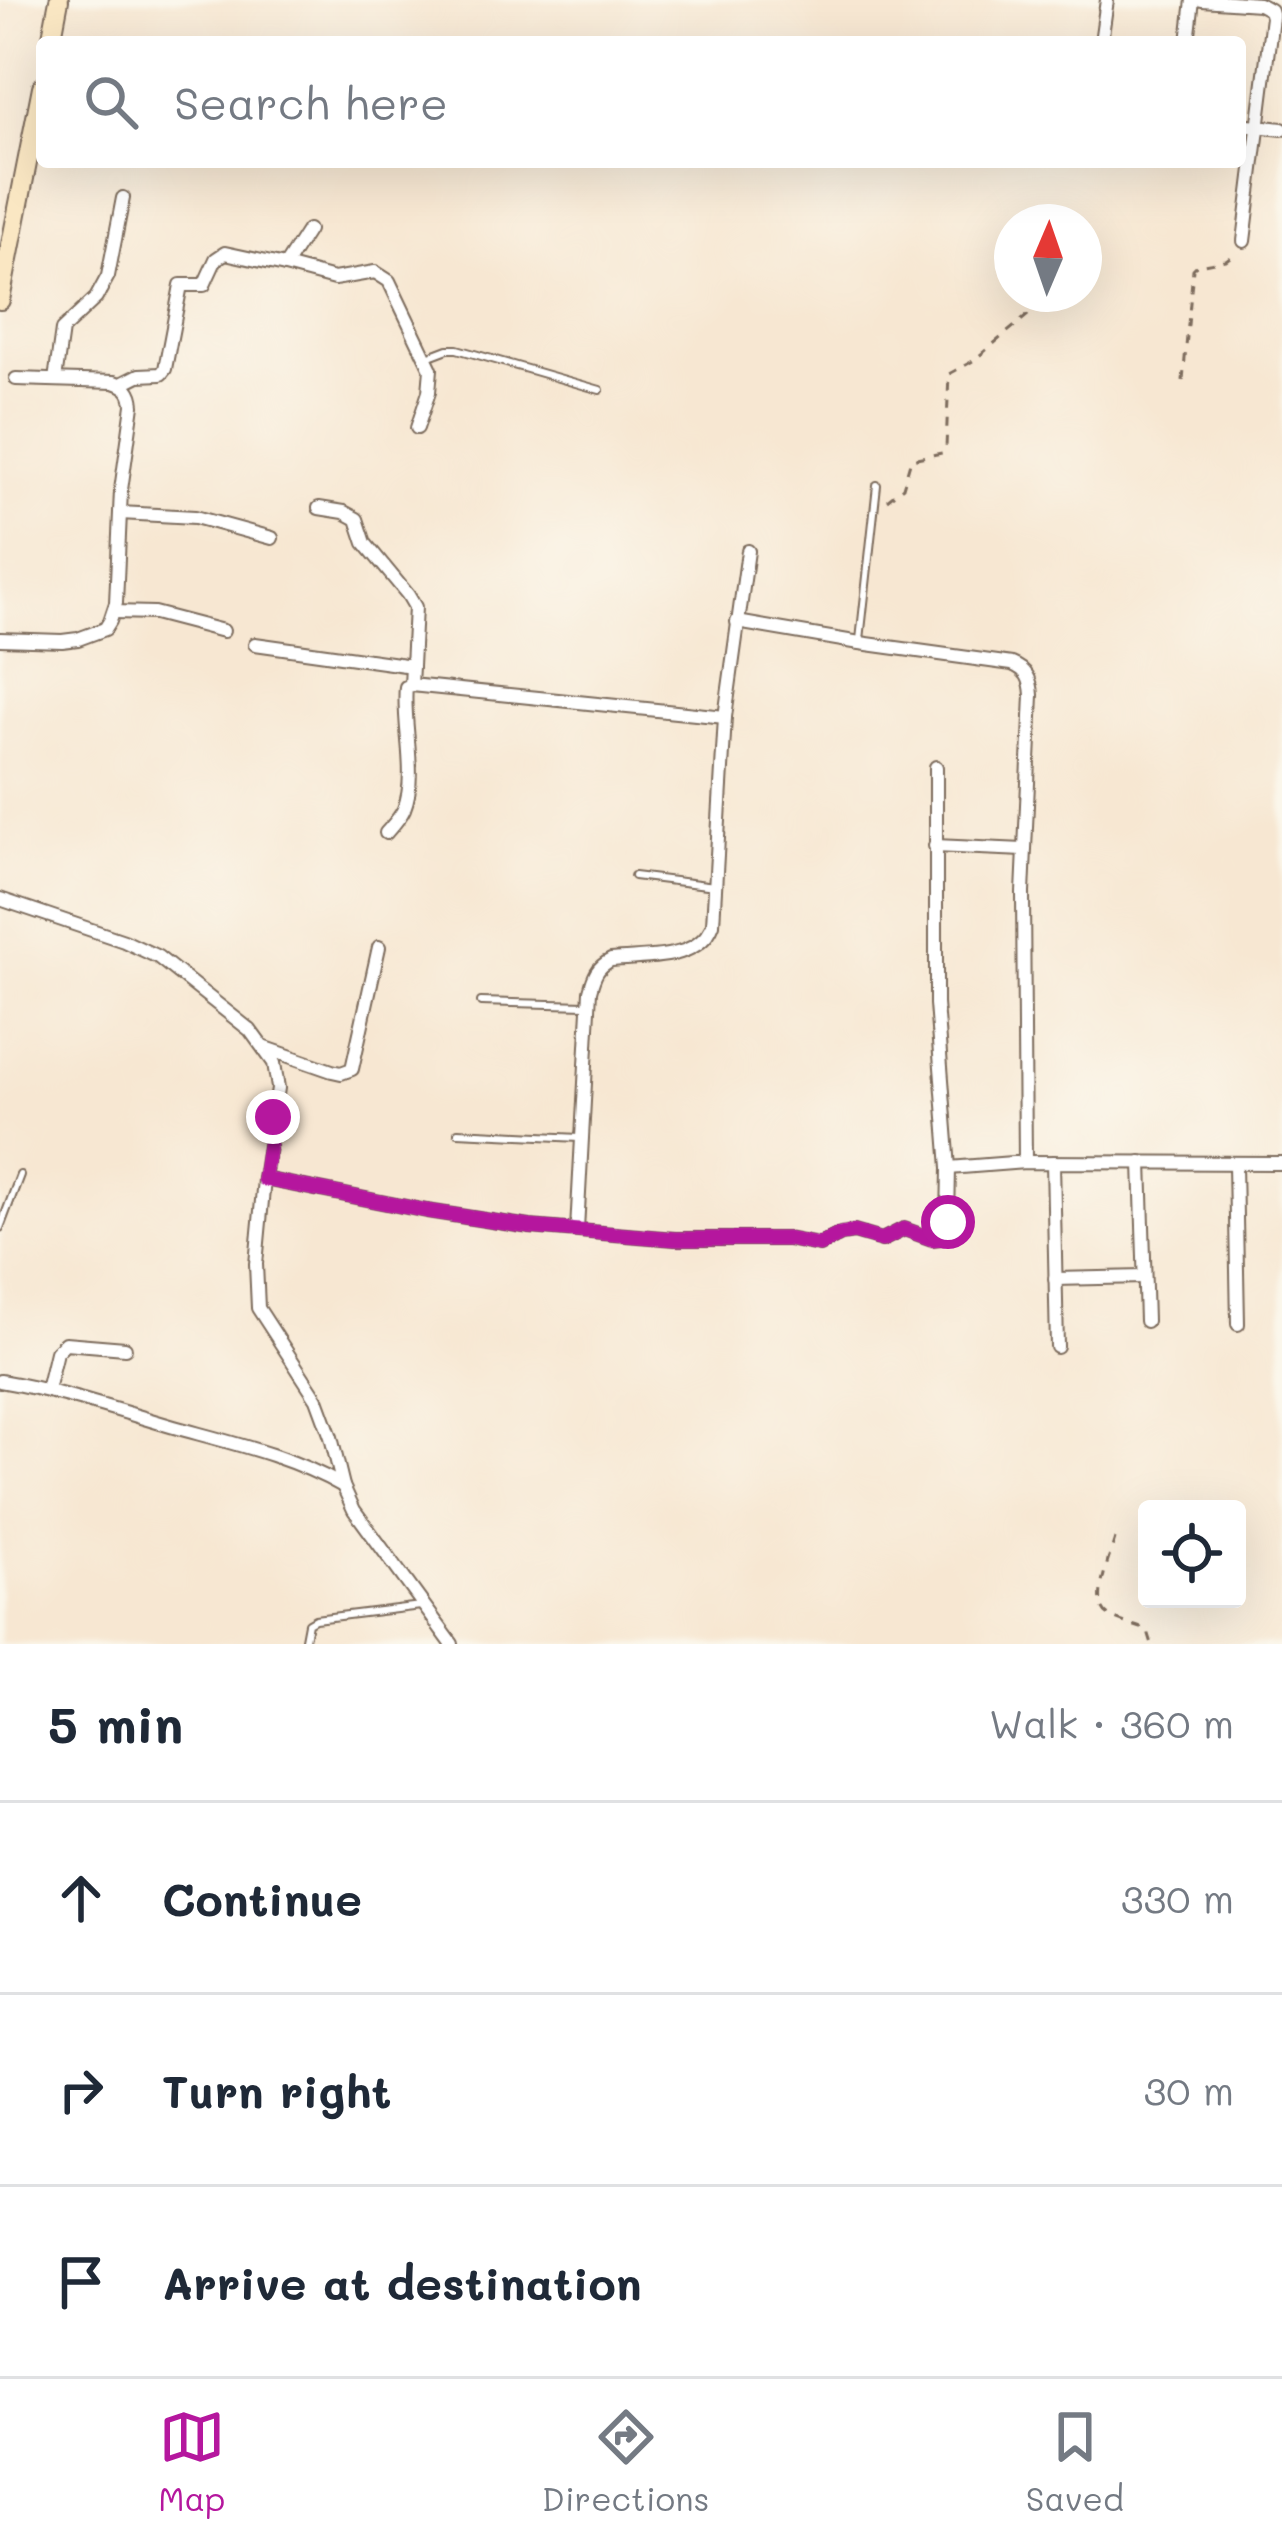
<!DOCTYPE html>
<meta charset="utf-8">
<style>
body{margin:0;font-family:Mali,sans-serif;background:#f6f6f7;color:#1f2937}
.controls{position:absolute;right:36px;bottom:36px;display:grid;overflow:hidden;border-radius:12px;box-shadow:0 12px 48px #0002}
.controls button{width:108px;height:108px;display:grid;place-items:center;padding:0;border:0;border-bottom:3px solid #e0e1e3;background:#fff;color:#1f2937;font:60px sans-serif}
.compass{position:absolute;left:994px;top:204px;width:108px;height:108px;border-radius:50%;background:#fff;box-shadow:0 12px 48px #0002;rotate:2deg}
.stop{position:absolute;width:36px;height:36px;margin:-27px;border:9px solid #b5179e;border-radius:50%;background:#fff}
.stop.end{background:#b5179e;border-color:#fff;box-shadow:0 3px 12px #0008}
.list{margin:0;padding:0;list-style:none}
h2{display:flex;justify-content:space-between;align-items:center;height:156px;margin:0;padding:0 48px;font-size:51px}
h2 small{font-size:39px;font-weight:400;color:#747a83}
.list li{display:grid;grid-template-columns:78px 1fr auto;gap:36px;align-items:center;box-sizing:border-box;height:192px;padding:0 48px;border-top:3px solid #e0e1e3}
.list b{display:block;font-size:45px;white-space:nowrap}
.list em{font-size:39px;font-style:normal;color:#747a83}
.icon{flex:none;width:66px;height:66px;fill:none;stroke:currentColor;stroke-width:2;stroke-linecap:round;stroke-linejoin:round}
.map{position:relative;flex:none;width:1282px;height:1644px;overflow:hidden}
.search{position:absolute;background:#fff;box-shadow:0 12px 48px #0002;left:36px;right:36px;top:36px;height:132px;display:flex;align-items:center;gap:30px;box-sizing:border-box;padding:0 42px;border-radius:12px;color:#747a83;font-size:45px}
.sheet{height:732px;background:#fff}
nav{display:flex;justify-content:space-around;align-items:center;box-sizing:border-box;height:168px;border-top:3px solid #e0e1e3;background:#fff;font-size:33px;color:#747a83}
nav a{display:grid;justify-items:center;gap:6px}
nav .on{color:#b5179e}
.map>svg:first-child{display:block}
</style>
<div class="map">
<svg width="1282" height="1644" viewBox="0 0 1282 1644">
<rect width="100%" height="100%" fill="#fbf7ec"/>
<filter id="ink" filterUnits="userSpaceOnUse"><feTurbulence type="fractalNoise" baseFrequency=".00833" numOctaves="2"/><feDisplacementMap in="SourceGraphic" scale="24" xChannelSelector="R" yChannelSelector="G"/><feConvolveMatrix kernelMatrix="1 2 1 2 8 2 1 2 1" color-interpolation-filters="sRGB"/></filter>
<filter id="wash" filterUnits="userSpaceOnUse"><feTurbulence type="fractalNoise" baseFrequency=".004" numOctaves="4" result="noise"/><feDisplacementMap in="SourceGraphic" scale="48" xChannelSelector="R" yChannelSelector="G"/><feGaussianBlur stdDeviation="2.7" result="paint"/><feColorMatrix in="noise" values="0 0 0 0 0 0 0 0 0 0 0 0 0 0 0 0 0 1.4 0 .05"/><feComposite in="paint" operator="in"/></filter>
<g filter="url(#wash)">
<rect width="100%" height="100%" fill="#f7e7d2"/>
</g>
<g filter="url(#ink)">
<g fill="none" stroke-linecap="round" stroke-linejoin="round">
<!-- lane casing -->
<g stroke="#7d6c5d" stroke-width="10">
<g id="lane">
<path d="M427,357L448,349H457L600,390"/>
<path d="M860,640L877,485"/>
<path d="M634,876L715,886"/>
<path d="M481,1002L586,1005"/>
<path d="M458,1132L579,1138"/>
<path d="M0,1228L20,1175"/>
<path d="M304,1644L308,1623L315,1619L421,1606"/>
</g>
</g>
<!-- street casing -->
<g stroke="#7d6c5d" stroke-width="16">
<g id="street">
<path d="M1202,0L1259,4L1270,10L1272,17L1244,241"/>
<path d="M1101,42L1107,0"/>
<path d="M1188,42L1193,0"/>
<path d="M1240,124L1282,129"/>
<path d="M285,266L334,279L375,272L389,281L431,369L429,392L417,428"/>
<path d="M55,380L62,330L96,298L108,276L123,198"/>
<path d="M121,384L139,375L161,374L165,369L181,285H204L216,259L225,253L285,266L308,230"/>
<path d="M319,508L344,512L357,519L365,543L408,595L415,607L412,666"/>
<path d="M120,513L195,517L272,538"/>
<path d="M114,612L154,613L223,631"/>
<path d="M737,622L860,643L1012,664C1027,670 1031,679 1032,695L1023,893L1025,1162"/>
<path d="M0,639L62,641L78,639L105,629L110,621L116,603L121,490L133,405C132,391 127,386 114,382L16,379"/>
<path d="M255,644L412,666L411,685L725,717"/>
<path d="M386,833C392,826 400,818 404,809C418,775 402,723 406,687L411,685"/>
<path d="M935,846L1024,850"/>
<path d="M0,899L124,941L158,957L250,1030L274,1063L278,1088L264,1179L256,1264L258,1308L317,1399L331,1437L343,1486L354,1510L452,1644"/>
<path d="M266,1048L332,1071L341,1073L352,1069L379,947"/>
<path d="M1053,1162L1057,1347"/>
<path d="M1141,1162L1146,1321"/>
<path d="M1235,1164L1238,1324"/>
<path d="M949,1168L1025,1162L1282,1163"/>
<path d="M264,1179L427,1211L530,1227L675,1239H787L819,1245L841,1234L854,1232L882,1240L904,1229L932,1239L941,1238L948,1222L949,1168L936,1004V767"/>
<path d="M577,1230L590,991C594,976 597,967 611,960C645,956 699,962 713,924L725,717L748,551"/>
<path d="M1055,1279L1144,1277"/>
<path d="M0,1381C59,1391 116,1410 174,1427C232,1443 290,1456 343,1486"/>
<path d="M47,1390L56,1352L65,1343L125,1348"/>
</g>
</g>
<!-- secondary casing -->
<g stroke="#7d6c5d" stroke-width="22">
<g id="secondary">
<path d="M51,42L59,0"/>
<path d="M0,300L42,87"/>
</g>
</g>
<!-- path -->
<g stroke="#7d6c5d" stroke-width="3" stroke-dasharray="9 9" stroke-linecap="butt">
<path d="M1183,381L1193,269L1197,265L1226,260L1237,252"/>
<path d="M887,500L903,487L911,459L942,453L946,448L949,374L973,361L1052,295"/>
<path d="M1115,1539C1110,1558 1089,1604 1109,1616C1121,1623 1136,1625 1148,1631L1152,1644"/>
</g>
<!-- lane -->
<use href="#lane" stroke="#fff" stroke-width="6"/>
<!-- street -->
<use href="#street" stroke="#fff" stroke-width="12"/>
<!-- secondary -->
<use href="#secondary" stroke="#fae7c3" stroke-width="18"/>
</g>
</g>
<g fill="none" stroke-linecap="round" stroke-linejoin="round" filter="url(#ink)">
<!-- route -->
<path stroke="#b5179e" stroke-width="15" d="M273,1117L264,1179L427,1211L530,1227L675,1239H787L819,1245L841,1234L854,1232L882,1240L904,1229L932,1239L941,1238L948,1222"/>
</g>
</svg>
<div class="controls">
<button><svg class="icon" aria-label="locate" viewBox="0 0 24 24"><circle cx="12" cy="12" r="6"/><path d="M12 2v4M12 18v4M2 12h4M18 12h4"/></svg></button>
</div>
<svg class="compass" viewBox="-18 -18 36 36"><path d="M0-13l5 13h-10z" fill="#e53935"/><path d="M0 13l5-13h-10z" fill="#747a83"/></svg>
<div class="stop" style="left:948px;top:1222px"></div>
<div class="stop end" style="left:273px;top:1117px"></div>
<div class="search"><svg class="icon" aria-label="search" viewBox="0 0 24 24"><circle cx="10" cy="10" r="6"/><path d="M15 15l6 6"/></svg>Search here</div>
</div>
<section class="sheet">
<h2>5 min<small>Walk · 360 m</small></h2>
<ul class="list">
<li><svg class="icon" aria-label="ahead" viewBox="0 0 24 24"><path d="M12 20V5M6 11l6-6 6 6"/></svg><div><b>Continue</b></div><em>330 m</em></li>
<li><svg class="icon" aria-label="right" viewBox="0 0 24 24"><path d="M7 20v-9h11M14 6l5 5-5 5"/></svg><div><b>Turn right</b></div><em>30 m</em></li>
<li><svg class="icon" aria-label="arrive" viewBox="0 0 24 24"><path d="M6 21V4h12l-3 4 3 4H6"/></svg><div><b>Arrive at destination</b></div></li>
</ul>
</section>
<nav>
<a class="on"><svg class="icon" aria-label="map" viewBox="0 0 24 24"><path d="M3 6l6-2 6 2 6-2v14l-6 2-6-2-6 2zM9 4v14M15 6v14"/></svg>Map</a>
<a><svg class="icon" aria-label="directions" viewBox="0 0 24 24"><path d="M12 3l9 9-9 9-9-9zM9 14v-3h6M13 9l2 2-2 2"/></svg>Directions</a>
<a><svg class="icon" aria-label="saved" viewBox="0 0 24 24"><path d="M7 4h10v16l-5-4-5 4z"/></svg>Saved</a>
</nav>
